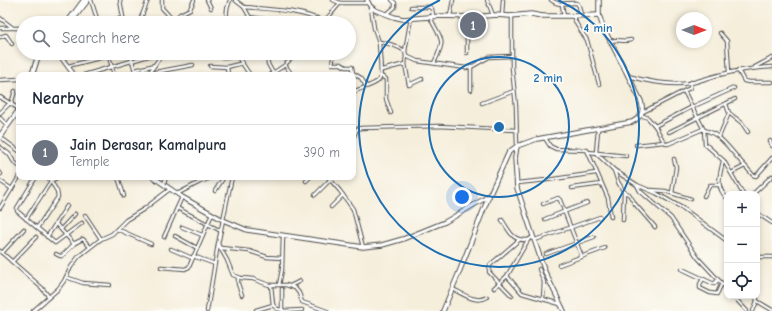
<!DOCTYPE html>
<meta charset="utf-8">
<style>
body{margin:0;font-family:"Comic Neue",sans-serif;background:#f6f6f7;color:#1f2937}
.controls{position:absolute;right:12px;bottom:12px;display:grid;overflow:hidden;border-radius:8px;box-shadow:0 2px 6px #0003}
.controls button{width:36px;height:36px;display:grid;place-items:center;padding:0;border:0;border-bottom:1px solid #e0e1e3;background:#fff;color:#1f2937;font:20px sans-serif}
.compass{position:absolute;left:676px;top:12px;width:36px;height:36px;border-radius:50%;background:#fff;box-shadow:0 2px 6px #0003;rotate:90deg}
.you{position:absolute;left:462px;top:197px;width:14px;height:14px;margin:-10px;border:3px solid #fff;border-radius:50%;background:#1a73e8;box-shadow:0 0 0 6px #1a73e833}
.badge{display:grid;place-items:center;width:26px;height:26px;border-radius:50%;background:#1f6fb2;color:#fff;font-size:13px;font-weight:700}
.pin{position:absolute;translate:-50% -50%;border:2px solid #fff;box-shadow:0 1px 4px #0006}
.list{margin:0;padding:0;list-style:none}
h2{display:flex;justify-content:space-between;align-items:center;height:52px;margin:0;padding:0 16px;font-size:17px}
h2 small{font-size:13px;font-weight:400;color:#747a83}
.list li{display:grid;grid-template-columns:26px 1fr auto;gap:12px;align-items:center;box-sizing:border-box;height:56px;padding:0 16px;border-top:1px solid #e0e1e3}
.list b{display:block;font-size:15px;white-space:nowrap}
.list p{margin:0;font-size:13px;white-space:nowrap;color:#747a83}
.list em{font-size:13px;font-style:normal;color:#747a83}
.icon{flex:none;width:22px;height:22px;fill:none;stroke:currentColor;stroke-width:2;stroke-linecap:round;stroke-linejoin:round}
.map{position:relative;flex:none;width:772px;height:311px;overflow:hidden}
.search{position:absolute;background:#fff;box-shadow:0 2px 6px #0003;left:16px;top:16px;width:340px;height:44px;display:flex;align-items:center;gap:10px;box-sizing:border-box;padding:0 14px;border-radius:22px;color:#747a83;font-size:15px}
.panel{position:absolute;background:#fff;box-shadow:0 2px 6px #0003;left:16px;top:72px;width:340px;height:108px;border-radius:8px}
.map>svg:first-child{display:block}
</style>
<div class="map">
<svg width="772" height="311" viewBox="0 0 772 311">
<rect width="100%" height="100%" fill="#fdfcf7"/>
<filter id="ink" filterUnits="userSpaceOnUse"><feTurbulence type="fractalNoise" baseFrequency=".025" numOctaves="2"/><feDisplacementMap in="SourceGraphic" scale="8" xChannelSelector="R" yChannelSelector="G"/><feConvolveMatrix kernelMatrix="1 2 1 2 8 2 1 2 1" color-interpolation-filters="sRGB"/></filter>
<filter id="wash" filterUnits="userSpaceOnUse"><feTurbulence type="fractalNoise" baseFrequency=".012" numOctaves="4" result="noise"/><feDisplacementMap in="SourceGraphic" scale="16" xChannelSelector="R" yChannelSelector="G"/><feGaussianBlur stdDeviation="0.9" result="paint"/><feColorMatrix in="noise" values="0 0 0 0 0 0 0 0 0 0 0 0 0 0 0 0 0 1.4 0 .05"/><feComposite in="paint" operator="in"/></filter>
<g filter="url(#wash)">
<rect width="100%" height="100%" fill="#f5eedb"/>
</g>
<g filter="url(#ink)">
<g fill="none" stroke-linecap="round" stroke-linejoin="round">
<!-- street casing -->
<g stroke="#494845" stroke-width="4.5">
<g id="street">
<path d="M91,0L98,22"/>
<path d="M120,0L124,23"/>
<path d="M162,0V8L176,23"/>
<path d="M207,0L211,8"/>
<path d="M235,0L244,7L253,23"/>
<path d="M333,0L340,3H368"/>
<path d="M487,0L493,15"/>
<path d="M551,0C560,7 567,2 577,3L579,6L581,15"/>
<path d="M562,5L564,16"/>
<path d="M244,7C266,9 304,10 323,22"/>
<path d="M411,7H430L432,9L433,16"/>
<path d="M371,8L374,28L379,42C389,43 397,46 405,51L406,56L417,61L466,68L473,66L489,57L512,56"/>
<path d="M387,14L395,7V3L392,0"/>
<path d="M502,15L503,0"/>
<path d="M450,16L453,0"/>
<path d="M512,16V68L516,106L517,146"/>
<path d="M573,16L577,25L587,40L599,84"/>
<path d="M249,17L291,23"/>
<path d="M430,17C441,42 447,36 434,63"/>
<path d="M467,17V53"/>
<path d="M0,18L13,28H23"/>
<path d="M326,19L328,23"/>
<path d="M174,20L180,14L190,9L194,0"/>
<path d="M98,22L123,18"/>
<path d="M323,22L330,15L340,3"/>
<path d="M139,23L148,0"/>
<path d="M226,23L227,9L230,0"/>
<path d="M313,23L317,18"/>
<path d="M0,28H11"/>
<path d="M720,33L727,41L729,72"/>
<path d="M0,37L6,35L12,44"/>
<path d="M610,41C618,39 623,42 631,40"/>
<path d="M405,51L411,18"/>
<path d="M108,53L114,75"/>
<path d="M130,53L136,75"/>
<path d="M162,53H168"/>
<path d="M213,53L221,57H238L250,75"/>
<path d="M267,53L268,64L273,73"/>
<path d="M334,53L332,64H341L346,67H352L353,73L361,78L366,86"/>
<path d="M406,56L405,64L409,85L422,79"/>
<path d="M62,58L76,53"/>
<path d="M285,65L292,75"/>
<path d="M68,66L119,53"/>
<path d="M210,66L227,67L243,63"/>
<path d="M227,67L228,75"/>
<path d="M471,67V90"/>
<path d="M755,67L772,58"/>
<path d="M135,70L155,65"/>
<path d="M382,70L405,64"/>
<path d="M738,70L744,81L749,82H772"/>
<path d="M150,73L193,65"/>
<path d="M84,75L155,54H162L148,75"/>
<path d="M129,75L136,73"/>
<path d="M270,75L285,65L296,53"/>
<path d="M381,76L386,79V99L391,113"/>
<path d="M628,76C649,82 669,86 690,83C701,81 712,76 723,74C739,70 755,68 772,67"/>
<path d="M0,80L19,79"/>
<path d="M691,82L690,88L684,91L704,130L705,144L724,161L743,194"/>
<path d="M353,92C359,89 375,85 379,80C383,76 379,49 379,42"/>
<path d="M0,97L19,109"/>
<path d="M482,103L514,91"/>
<path d="M11,104L15,91"/>
<path d="M643,112L684,91"/>
<path d="M0,113L10,103"/>
<path d="M729,113L742,123L748,132"/>
<path d="M641,115L648,118L655,126L692,107L734,88"/>
<path d="M0,118L7,125"/>
<path d="M655,126L664,142L668,144L703,129"/>
<path d="M598,129L596,153L614,170L637,185L656,193L684,209L727,241"/>
<path d="M704,130C721,133 733,154 745,166"/>
<path d="M669,132L735,99"/>
<path d="M0,137L19,151"/>
<path d="M719,137L729,113L726,104"/>
<path d="M353,138L357,129L361,128L439,126L516,130"/>
<path d="M545,138L550,146L556,149L587,150L608,198L611,217"/>
<path d="M770,141L772,146"/>
<path d="M636,145L664,142"/>
<path d="M0,147L9,154L14,162L19,166"/>
<path d="M353,149V158"/>
<path d="M588,152L626,156"/>
<path d="M723,161C720,175 715,187 727,198"/>
<path d="M614,170L618,182L624,192L623,220"/>
<path d="M0,173L1,174"/>
<path d="M731,173L745,166L753,175L756,176L772,158"/>
<path d="M36,177L17,208V211L55,243L82,223"/>
<path d="M118,177L124,196"/>
<path d="M328,177L340,191L353,209L363,247"/>
<path d="M0,181L12,189"/>
<path d="M306,181L310,177"/>
<path d="M517,183L547,180L596,173"/>
<path d="M164,184L166,177"/>
<path d="M637,185L640,191L671,218L698,258L727,289"/>
<path d="M572,188L602,184"/>
<path d="M651,190L665,191L691,199"/>
<path d="M215,191L224,177"/>
<path d="M624,192L629,194L635,204L655,227"/>
<path d="M672,193L676,167L674,159"/>
<path d="M177,194L200,182L214,177"/>
<path d="M753,194L772,176"/>
<path d="M315,195L330,180"/>
<path d="M704,196L710,185H719"/>
<path d="M543,204L558,198L560,200L582,257"/>
<path d="M331,207L343,195"/>
<path d="M0,208L19,177"/>
<path d="M177,208L221,231"/>
<path d="M757,213L772,223"/>
<path d="M85,215L101,239"/>
<path d="M26,219L51,181L58,177"/>
<path d="M545,219L587,203"/>
<path d="M502,220C510,232 512,241 528,240"/>
<path d="M56,224L73,243H75L83,239L90,247"/>
<path d="M182,227L202,235"/>
<path d="M37,228L58,197L57,191L48,177"/>
<path d="M61,229L75,214"/>
<path d="M117,229L151,244"/>
<path d="M175,236L197,248"/>
<path d="M47,237L67,206"/>
<path d="M164,237L182,197"/>
<path d="M535,240L600,217"/>
<path d="M218,244L227,260L233,275L241,278L253,279L269,285H286L295,288L299,293L302,302L327,311"/>
<path d="M221,248L249,251L267,257L282,258"/>
<path d="M171,249L192,258"/>
<path d="M0,251L42,288L49,297"/>
<path d="M2,253L24,229"/>
<path d="M56,254L60,256H62L74,244"/>
<path d="M546,254L594,237"/>
<path d="M193,256L215,264"/>
<path d="M757,257H772"/>
<path d="M12,262L36,237"/>
<path d="M559,265L605,248"/>
<path d="M161,267L185,269L189,267L212,214"/>
<path d="M539,269L544,282L543,299"/>
<path d="M682,269L714,284L718,280"/>
<path d="M507,276L528,240L533,237"/>
<path d="M66,277L83,283L110,285"/>
<path d="M238,277V284L242,295"/>
<path d="M703,279L700,284V288L710,293L717,294L722,283"/>
<path d="M279,285L282,270L283,236"/>
<path d="M290,286L300,281"/>
<path d="M494,288L507,276L522,293L560,304"/>
<path d="M453,289C463,294 476,304 487,297"/>
<path d="M512,296L489,272L490,265L519,240"/>
<path d="M733,296L747,311"/>
<path d="M757,301L772,310"/>
<path d="M273,305L277,309L283,310"/>
<path d="M256,310L273,305L271,285"/>
<path d="M282,310V289"/>
<path d="M33,311L58,289L64,281L71,267L79,256L101,239L112,234L126,220L144,209L170,189"/>
<path d="M207,311L218,244L232,177"/>
<path d="M283,311L302,310"/>
<path d="M753,311L757,301L756,296"/>
</g>
</g>
<!-- secondary casing -->
<g stroke="#494845" stroke-width="5.5">
<g id="secondary">
<path d="M367,0L370,6L375,10L394,17L403,19L442,16L472,17L496,15L510,16L531,14L542,16H573L599,15"/>
<path d="M58,53L74,75"/>
<path d="M517,146L515,158L517,188L545,272L564,311"/>
<path d="M153,177L182,197L223,220L247,230L363,247L382,245L403,239L445,222L489,196"/>
<path d="M443,311L458,275L489,196L509,152L517,146L537,139L632,122C642,117 644,111 641,101L603,27L599,15V0"/>
</g>
</g>
<!-- primary casing -->
<g stroke="#494845" stroke-width="6">
<g id="primary">
<path d="M67,23L84,0"/>
<path d="M70,23L88,0"/>
<path d="M32,75L39,53"/>
<path d="M0,136L19,110"/>
</g>
</g>
<!-- street -->
<use href="#street" stroke="#fff" stroke-width="2.5"/>
<!-- secondary -->
<use href="#secondary" stroke="#fff" stroke-width="3.5"/>
<!-- primary -->
<use href="#primary" stroke="#fff" stroke-width="4"/>
</g>
</g>
<!-- distance rings -->
<g fill="none" stroke="#1f6fb2" stroke-width="2">
<circle cx="499" cy="127" r="70"/>
<path d="M558 0A140 140 0 1 1 440 0"/>
</g>
<circle cx="499" cy="127" r="6" fill="#1f6fb2" stroke="#fdfcf7" stroke-width="2"/>
<g font-size="12" text-anchor="middle" font-weight="bold" fill="#1f6fb2" stroke="#fdfcf7" stroke-width="3.5" stroke-linejoin="round" paint-order="stroke">
<text x="598" y="32">4 min</text>
<text x="548" y="82">2 min</text>
</g>
</svg>
<div class="controls">
<button>+</button>
<button>−</button>
<button><svg class="icon" aria-label="locate" viewBox="0 0 24 24"><circle cx="12" cy="12" r="6"/><path d="M12 2v4M12 18v4M2 12h4M18 12h4"/></svg></button>
</div>
<svg class="compass" viewBox="-18 -18 36 36"><path d="M0-13l5 13h-10z" fill="#e53935"/><path d="M0 13l5-13h-10z" fill="#747a83"/></svg>
<div class="you"></div>
<div class="pin badge" style="left:473px;top:25px;background:#6b7280">1</div>
<div class="search"><svg class="icon" aria-label="search" viewBox="0 0 24 24"><circle cx="10" cy="10" r="6"/><path d="M15 15l6 6"/></svg>Search here</div>
<section class="panel">
<h2>Nearby<small></small></h2>
<ul class="list">
<li><span class="badge" style="background:#6b7280">1</span><div><b>Jain Derasar, Kamalpura</b><p>Temple</p></div><em>390 m</em></li>
</ul>
</section>
</div>
